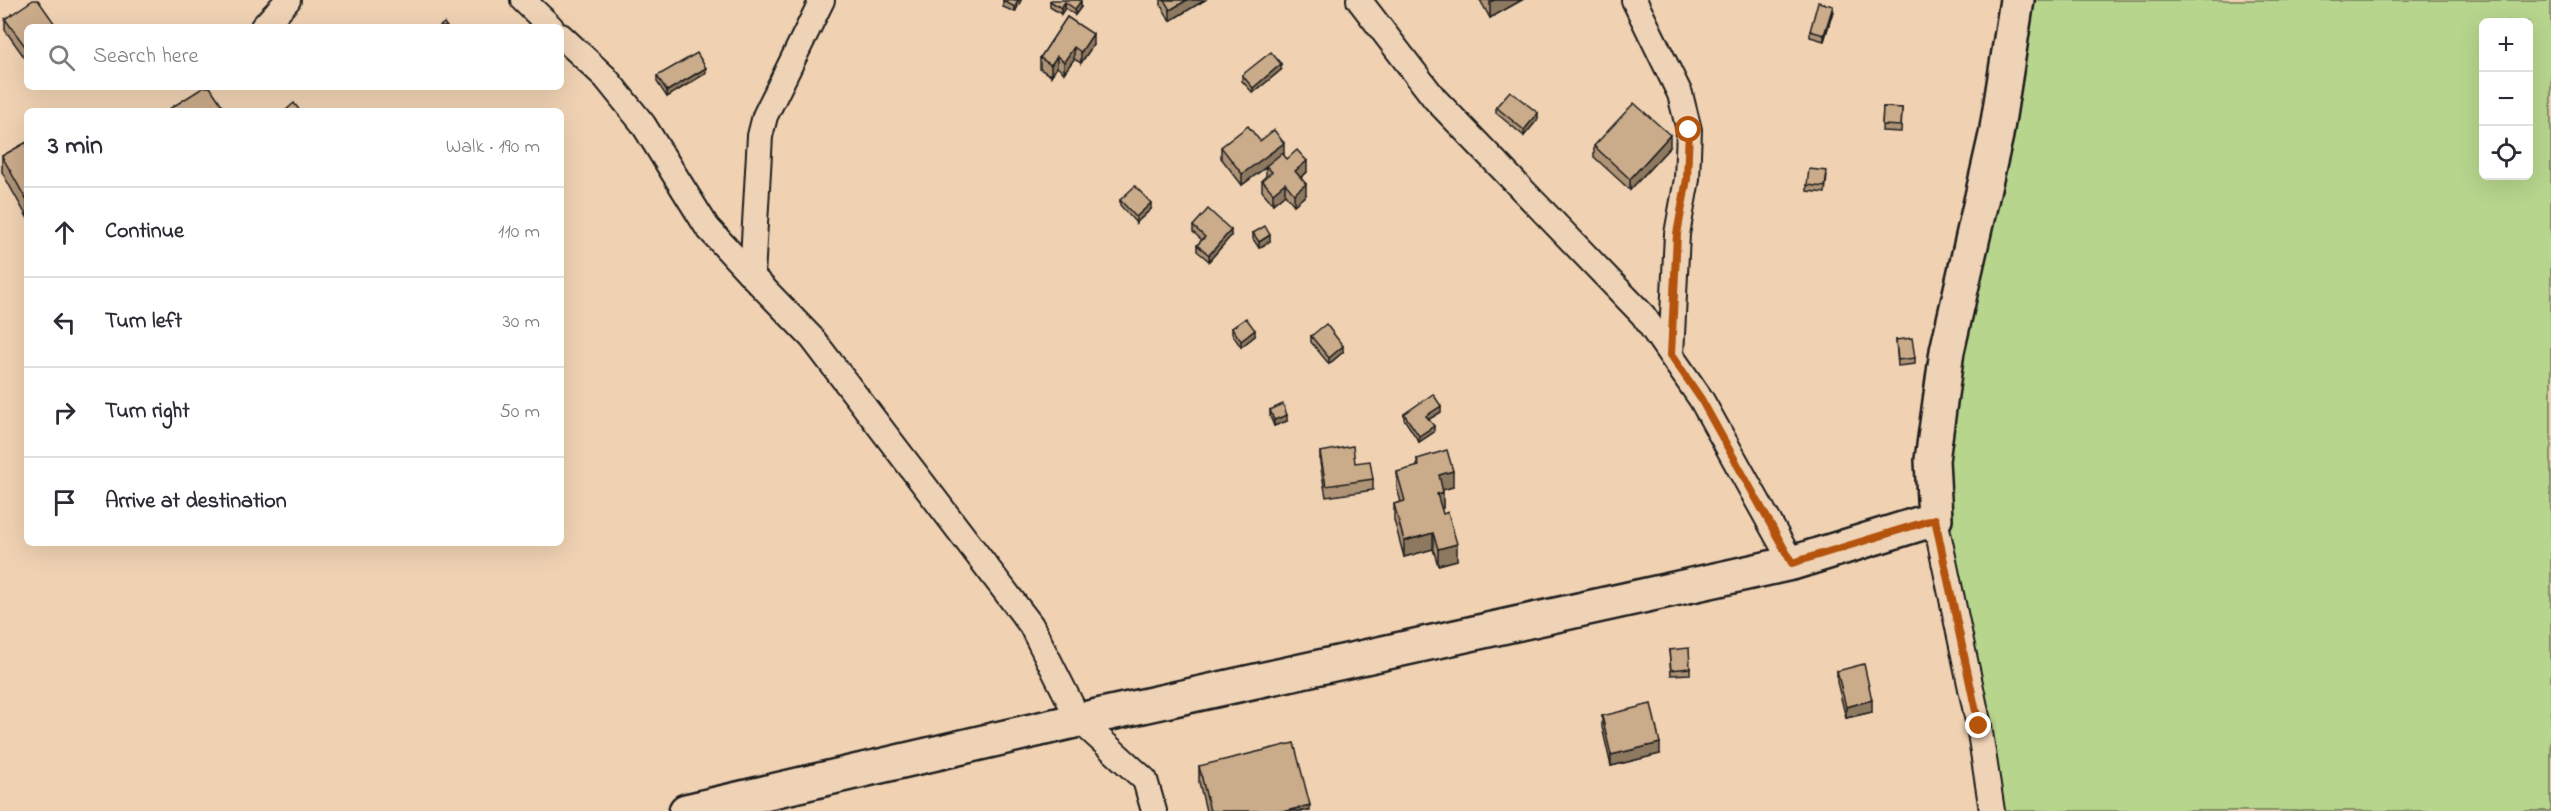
<!DOCTYPE html>
<meta charset="utf-8">
<style>
body{margin:0;font-family:"Indie Flower",sans-serif;background:#f7f7f7;color:#2b2b33}
.controls{position:absolute;right:18px;top:18px;display:grid;overflow:hidden;border-radius:9px;box-shadow:0 6px 24px #0002}
.controls button{width:54px;height:54px;display:grid;place-items:center;padding:0;border:0;border-bottom:2px solid #e1e1e2;background:#fff;color:#2b2b33;font:30px sans-serif}
.stop{position:absolute;width:18px;height:18px;margin:-14px;border:4px solid #b45309;border-radius:50%;background:#fff}
.stop.end{background:#b45309;border-color:#fff;box-shadow:0 2px 6px #0008}
.list{margin:0;padding:0;list-style:none}
h2{display:flex;justify-content:space-between;align-items:center;height:78px;margin:0;padding:0 24px;font-size:26px}
h2 small{font-size:20px;font-weight:400;color:#7c7c81}
.list li{display:grid;grid-template-columns:39px 1fr auto;gap:18px;align-items:center;box-sizing:border-box;height:90px;padding:0 24px;border-top:2px solid #e1e1e2}
.list b{display:block;font-size:22px;white-space:nowrap}
.list em{font-size:20px;font-style:normal;color:#7c7c81}
.icon{flex:none;width:33px;height:33px;fill:none;stroke:currentColor;stroke-width:2;stroke-linecap:round;stroke-linejoin:round}
.map{position:relative;flex:none;width:2551px;height:811px;overflow:hidden}
.search{position:absolute;background:#fff;box-shadow:0 6px 24px #0002;left:24px;top:24px;width:540px;height:66px;display:flex;align-items:center;gap:15px;box-sizing:border-box;padding:0 21px;border-radius:9px;color:#7c7c81;font-size:22px}
.panel{position:absolute;background:#fff;box-shadow:0 6px 24px #0002;left:24px;top:108px;width:540px;height:438px;border-radius:9px}
.map>svg:first-child{display:block}
</style>
<div class="map">
<svg width="2551" height="811" viewBox="0 0 2551 811">
<rect width="100%" height="100%" fill="#f0d2b3"/>
<filter id="ink" filterUnits="userSpaceOnUse"><feTurbulence type="fractalNoise" baseFrequency=".0167" numOctaves="2"/><feDisplacementMap in="SourceGraphic" scale="12" xChannelSelector="R" yChannelSelector="G"/><feConvolveMatrix kernelMatrix="1 2 1 2 8 2 1 2 1" color-interpolation-filters="sRGB"/></filter>
<g filter="url(#ink)">
<!-- green -->
<path fill="#b7d58d" stroke="#6a7854" stroke-width="1.5" fill-rule="evenodd" d="M2017,0H2551V811H1992L1935,519ZM2484,22H2528V176H2484Z"/>
<g fill="none" stroke-linecap="round" stroke-linejoin="round">
<!-- street casing -->
<g stroke="#1c1c1c" stroke-width="28">
<g id="street">
<path d="M523,0L551,27"/>
<path d="M822,0L765,116L760,136L752,276L812,338L1031,625L1079,720L1145,780L1154,811"/>
<path d="M1359,0L1435,99L1643,315L1701,399L1792,563"/>
<path d="M1634,0L1680,94L1689,130L1687,179L1677,234L1671,355"/>
<path d="M263,27L288,0"/>
<path d="M561,36L605,77L643,124L707,227L752,276"/>
<path d="M1935,519L1979,726L1992,811"/>
</g>
</g>
<!-- secondary casing -->
<g stroke="#1c1c1c" stroke-width="38">
<path id="secondary" d="M686,811L1079,720L1792,563L1935,519L1932,460L1947,351L1996,135L2017,0"/>
</g>
<!-- street -->
<use href="#street" stroke="#efd3b6" stroke-width="24"/>
<!-- secondary -->
<use href="#secondary" stroke="#efd3b6" stroke-width="33"/>
</g>
<!-- wall -->
<g fill="#ae9377" stroke="#1c1c1c" stroke-width="1.5">
<path d="M1021,0L1015,12L1003,7V1Z"/>
<path d="M1080,0L1081,7L1075,15L1065,8L1061,14L1050,7V1Z"/>
<path d="M1161,0H1205L1170,21L1161,5Z"/>
<path d="M1480,0H1522L1490,18Z"/>
<path d="M1833,11L1824,41L1810,37V31Z"/>
<path d="M1067,17L1093,45L1081,63L1074,59L1064,73L1057,67L1051,76L1040,69V58Z"/>
<path d="M5,19L27,27V61L5,30Z"/>
<path d="M1281,70L1253,93L1242,81V75Z"/>
<path d="M706,73L667,97L657,82V76Z"/>
<path d="M1496,107L1538,119L1524,136L1496,113Z"/>
<path d="M1883,107L1902,108L1901,132L1882,131Z"/>
<path d="M1260,141L1284,154L1283,155L1287,159L1307,172L1301,178L1306,195L1294,205L1285,194L1273,204L1262,191V180L1266,176V167L1242,185L1221,158V147Z"/>
<path d="M27,142V217L2,172V156Z"/>
<path d="M1594,146L1670,147L1630,190L1594,157Z"/>
<path d="M1827,176L1825,193L1807,191V185Z"/>
<path d="M1120,200L1151,209L1136,223L1120,205Z"/>
<path d="M1193,226L1231,236L1209,261L1197,251V245L1202,240L1193,232Z"/>
<path d="M1253,233L1270,241L1259,248L1253,239Z"/>
<path d="M1232,328L1255,336L1241,347L1232,334Z"/>
<path d="M1311,336L1343,352L1329,364L1311,342Z"/>
<path d="M1896,340L1915,358V364L1898,366Z"/>
<path d="M1270,410L1287,421L1274,426L1270,416Z"/>
<path d="M1441,412L1429,419L1434,432L1419,442L1404,419V414Z"/>
<path d="M1320,452L1355,463L1373,479V490L1326,497L1320,463Z"/>
<path d="M1417,459L1453,487L1442,490L1443,508L1441,509L1457,560L1438,565L1433,549L1404,557L1394,520V504L1401,502L1397,488V472L1417,467Z"/>
<path d="M1669,650L1690,668V674L1671,675Z"/>
<path d="M1837,671L1872,712L1846,718L1837,682Z"/>
<path d="M1602,716L1660,754L1611,766L1602,727Z"/>
<path d="M1199,766L1310,811H1206L1199,782Z"/>
</g>
<!-- shaded-wall -->
<g fill="#8d7861" stroke="#1c1c1c" stroke-width="1.5">
<path d="M1018,0H1021L1015,12V7Z"/>
<path d="M1187,0H1205L1170,21V10Z"/>
<path d="M1495,0H1522L1490,18V2Z"/>
<path d="M1081,1V7L1075,15V9Z"/>
<path d="M1065,2V8L1061,14V8Z"/>
<path d="M1833,6V11L1824,41V35Z"/>
<path d="M1093,34V45L1081,63V52Z"/>
<path d="M1074,47V59L1064,73V62Z"/>
<path d="M1057,56V67L1051,76V65Z"/>
<path d="M1281,64V70L1253,93V88Z"/>
<path d="M706,68V73L667,97V91Z"/>
<path d="M1538,113V119L1524,136V130Z"/>
<path d="M1670,135V147L1630,190V179Z"/>
<path d="M1284,143V154L1267,167L1266,166V167L1242,185V174Z"/>
<path d="M1307,161V172L1295,182V171Z"/>
<path d="M1285,183V194L1273,204V193Z"/>
<path d="M1306,184V195L1294,205V194Z"/>
<path d="M1151,203V209L1136,223V217Z"/>
<path d="M1231,230V236L1209,261V255Z"/>
<path d="M1270,235V241L1259,248V242Z"/>
<path d="M1255,330V336L1241,347V341Z"/>
<path d="M1343,346V352L1329,364V358Z"/>
<path d="M1441,406V412L1426,421V416Z"/>
<path d="M1287,415V421L1274,426V420Z"/>
<path d="M1434,426V432L1419,442V436Z"/>
<path d="M1453,471V487L1439,491V475Z"/>
<path d="M1443,492V508L1437,510V494Z"/>
<path d="M1433,533V549L1404,557V541Z"/>
<path d="M1457,544V560L1438,565V549Z"/>
<path d="M1872,700V712L1846,718V707Z"/>
<path d="M1660,743V754L1611,766V755Z"/>
<path d="M1310,805V811H1286Z"/>
</g>
<!-- building -->
<g fill="#caab8a" stroke="#1c1c1c" stroke-width="1.5">
<path d="M33,0H38L57,27H27V49L5,19Z"/>
<path d="M1003,0H1018L1015,7L1003,1Z"/>
<path d="M1051,0H1080L1081,1L1075,9L1065,2L1061,8L1050,1Z"/>
<path d="M1164,0H1187L1170,10Z"/>
<path d="M1818,2L1833,6L1824,35L1810,31Z"/>
<path d="M1067,17L1093,34L1081,52L1074,47L1064,62L1057,56L1051,65L1040,58Z"/>
<path d="M444,23L447,27H439Z"/>
<path d="M1271,52L1281,64L1253,88L1242,75Z"/>
<path d="M697,53L706,68L667,91L657,76Z"/>
<path d="M204,87H210L226,111H166Z"/>
<path d="M1510,91L1538,113L1524,130L1496,107Z"/>
<path d="M294,103L300,111H285Z"/>
<path d="M1634,103L1670,135L1630,179L1594,146Z"/>
<path d="M1883,107L1902,108L1901,126L1882,125Z"/>
<path d="M1248,126L1260,141L1274,130L1284,143L1242,174L1221,147Z"/>
<path d="M27,142V201L2,156Z"/>
<path d="M1297,150L1307,161L1295,171L1306,184L1294,194L1285,183L1273,193L1262,180L1272,172L1266,166L1282,153L1287,159Z"/>
<path d="M1809,169L1827,171L1825,187L1807,185Z"/>
<path d="M1135,186L1151,203L1136,217L1120,200Z"/>
<path d="M1208,209L1231,230L1209,255L1197,245L1205,237L1193,226Z"/>
<path d="M1265,226L1270,235L1259,242L1253,233Z"/>
<path d="M1246,318L1255,330L1241,341L1232,328Z"/>
<path d="M1326,324L1343,346L1329,358L1311,336Z"/>
<path d="M1912,338L1915,358L1898,360L1896,340Z"/>
<path d="M1433,394L1441,406L1426,416L1434,426L1419,436L1404,414Z"/>
<path d="M1283,404L1287,415L1274,420L1270,410Z"/>
<path d="M1353,446L1355,463L1370,461L1373,479L1326,486L1320,452Z"/>
<path d="M1447,450L1453,471L1439,475L1443,492L1437,494L1443,514L1448,512L1457,544L1438,549L1433,533L1404,541L1394,504L1405,501L1397,472L1419,466L1417,459Z"/>
<path d="M1689,648L1690,668L1671,670L1669,650Z"/>
<path d="M1864,664L1872,700L1846,707L1837,671Z"/>
<path d="M1651,704L1660,743L1611,755L1602,716Z"/>
<path d="M1294,743L1310,805L1286,811H1210L1199,766Z"/>
</g>
</g>
<g fill="none" stroke-linecap="round" stroke-linejoin="round" filter="url(#ink)">
<!-- route -->
<path stroke="#b45309" stroke-width="8" d="M1689,130L1687,179L1677,234L1671,355L1701,399L1792,563L1935,519L1979,726"/>
</g>
</svg>
<div class="controls">
<button>+</button>
<button>−</button>
<button><svg class="icon" aria-label="locate" viewBox="0 0 24 24"><circle cx="12" cy="12" r="6"/><path d="M12 2v4M12 18v4M2 12h4M18 12h4"/></svg></button>
</div>
<div class="stop" style="left:1689px;top:130px"></div>
<div class="stop end" style="left:1979px;top:726px"></div>
<div class="search"><svg class="icon" aria-label="search" viewBox="0 0 24 24"><circle cx="10" cy="10" r="6"/><path d="M15 15l6 6"/></svg>Search here</div>
<section class="panel">
<h2>3 min<small>Walk · 190 m</small></h2>
<ul class="list">
<li><svg class="icon" aria-label="ahead" viewBox="0 0 24 24"><path d="M12 20V5M6 11l6-6 6 6"/></svg><div><b>Continue</b></div><em>110 m</em></li>
<li><svg class="icon" aria-label="left" viewBox="0 0 24 24"><path d="M17 20v-9H6M10 6l-5 5 5 5"/></svg><div><b>Turn left</b></div><em>30 m</em></li>
<li><svg class="icon" aria-label="right" viewBox="0 0 24 24"><path d="M7 20v-9h11M14 6l5 5-5 5"/></svg><div><b>Turn right</b></div><em>50 m</em></li>
<li><svg class="icon" aria-label="arrive" viewBox="0 0 24 24"><path d="M6 21V4h12l-3 4 3 4H6"/></svg><div><b>Arrive at destination</b></div></li>
</ul>
</section>
</div>
